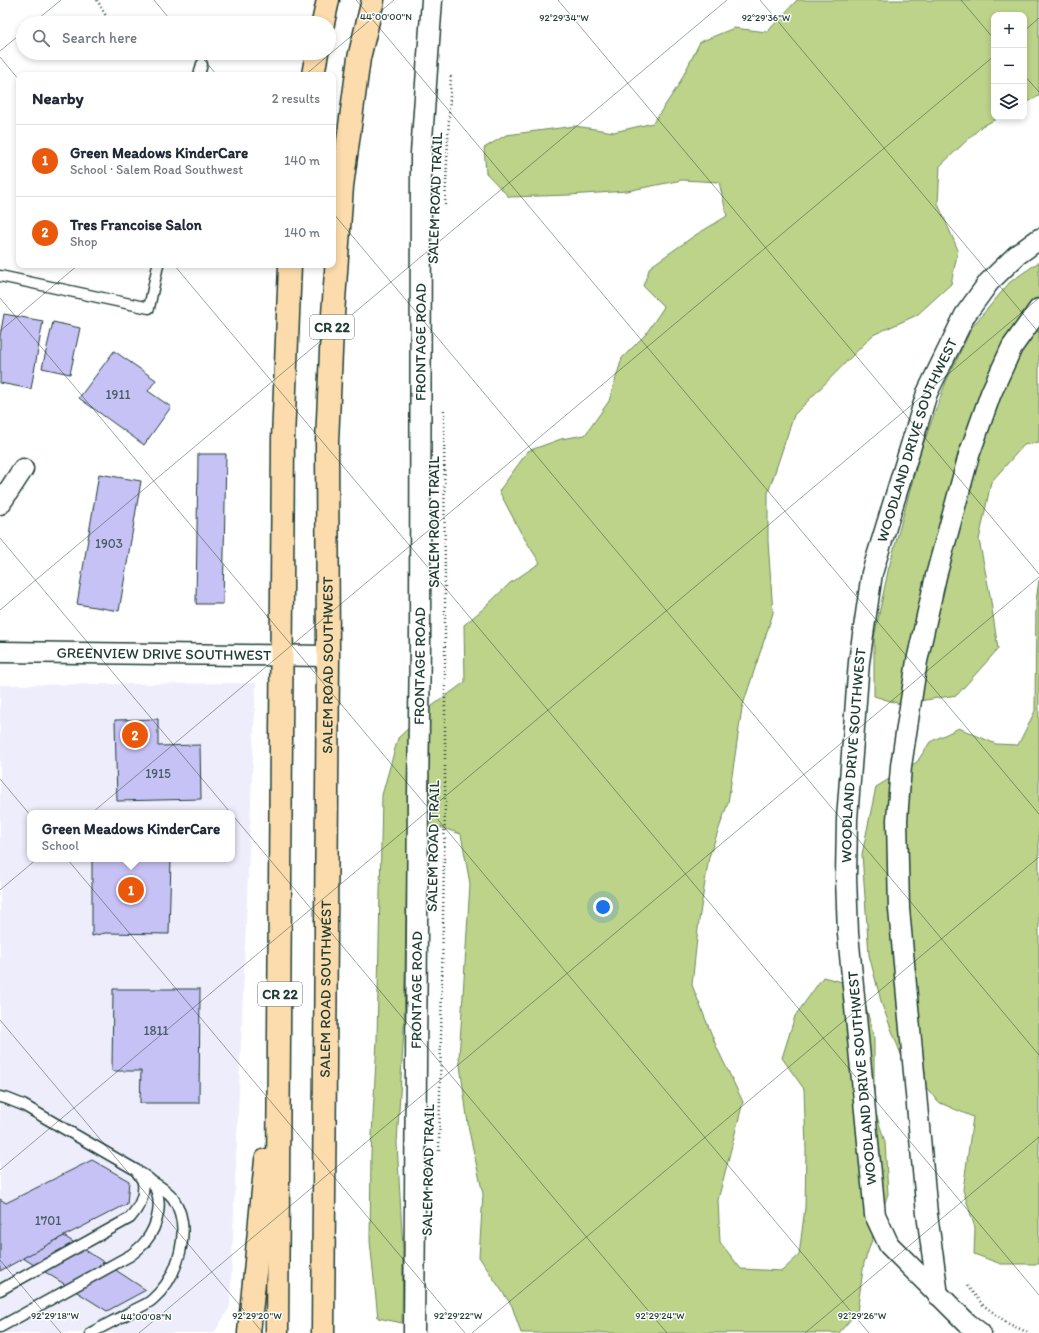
<!DOCTYPE html>
<meta charset="utf-8">
<style>
body{margin:0;font-family:Itim,sans-serif;background:#f6f6f7;color:#1f2937}
.controls{position:absolute;right:12px;top:12px;display:grid;overflow:hidden;border-radius:8px;box-shadow:0 2px 6px #0003}
.controls button{width:36px;height:36px;display:grid;place-items:center;padding:0;border:0;border-bottom:1px solid #e0e1e3;background:#fff;color:#1f2937;font:20px sans-serif}
.you{position:absolute;left:603px;top:907px;width:14px;height:14px;margin:-10px;border:3px solid #fff;border-radius:50%;background:#1a73e8;box-shadow:0 0 0 6px #1a73e833}
.badge{display:grid;place-items:center;width:26px;height:26px;border-radius:50%;background:#ea580c;color:#fff;font-size:13px;font-weight:700}
.pin{position:absolute;translate:-50% -50%;border:2px solid #fff;box-shadow:0 1px 4px #0006}
.popup{position:absolute;left:27px;top:810px;width:208px;height:52px;box-sizing:border-box;display:grid;place-content:center;border-radius:8px;background:#fff;filter:drop-shadow(0 1px 3px #0005);font-size:13px;white-space:nowrap;color:#747a83}
.popup b{font-size:15px;color:#1f2937}
.popup::after{content:'';position:absolute;left:50%;top:100%;margin-left:-8px;border:8px solid transparent;border-top-color:#fff}
.list{margin:0;padding:0;list-style:none}
h2{display:flex;justify-content:space-between;align-items:center;height:52px;margin:0;padding:0 16px;font-size:17px}
h2 small{font-size:13px;font-weight:400;color:#747a83}
.list li{display:grid;grid-template-columns:26px 1fr auto;gap:12px;align-items:center;box-sizing:border-box;height:72px;padding:0 16px;border-top:1px solid #e0e1e3}
.list b{display:block;font-size:15px;white-space:nowrap}
.list p{margin:0;font-size:13px;white-space:nowrap;color:#747a83}
.list em{font-size:13px;font-style:normal;color:#747a83}
.icon{flex:none;width:22px;height:22px;fill:none;stroke:currentColor;stroke-width:2;stroke-linecap:round;stroke-linejoin:round}
.map{position:relative;flex:none;width:1039px;height:1333px;overflow:hidden}
.search{position:absolute;background:#fff;box-shadow:0 2px 6px #0003;left:16px;top:16px;width:320px;height:44px;display:flex;align-items:center;gap:10px;box-sizing:border-box;padding:0 14px;border-radius:22px;color:#747a83;font-size:15px}
.panel{position:absolute;background:#fff;box-shadow:0 2px 6px #0003;left:16px;top:72px;width:320px;height:196px;border-radius:8px}
.map>svg:first-child{display:block}
</style>
<div class="map">
<svg width="1039" height="1333" viewBox="0 0 1039 1333">
<rect width="100%" height="100%" fill="#fff"/>
<filter id="ink" filterUnits="userSpaceOnUse"><feTurbulence type="fractalNoise" baseFrequency=".025" numOctaves="2"/><feDisplacementMap in="SourceGraphic" scale="8" xChannelSelector="R" yChannelSelector="G"/><feConvolveMatrix kernelMatrix="1 2 1 2 8 2 1 2 1" color-interpolation-filters="sRGB"/></filter>
<g filter="url(#ink)">
<!-- built -->
<path fill="#eeedfc" fill-rule="evenodd" d="M256,683L230,1307L214,1333H0V685ZM30,813H232V859H30Z"/>
<!-- green -->
<g fill="#bcd389" stroke="#6e885e">
<path d="M797,0H1039V96L1024,104V15H994V117H1000L981,127L940,166L938,204L958,250L951,284L917,315L873,335L794,415L768,493V541L773,613L742,708L728,803L709,857L699,920L692,985L717,1048L743,1102L718,1200L720,1242L741,1269L782,1271L799,1255L805,1207L806,1150L804,1089L782,1058L795,1016L823,977L861,987L874,1038V1107L885,1142L888,1194L864,1263L857,1312L839,1333H521L512,1306L479,1257L483,1194L469,1131L459,1058L470,884L461,834L427,823L407,858L404,1029L397,1143L403,1250L402,1323L378,1318L370,1241L371,1154L377,1040L382,795L398,738L432,706L465,682L464,625L484,608L510,583L540,563L521,533L499,491L528,451L561,439L585,435L609,401L622,358L645,335L664,307L643,286L650,267L694,236L727,216L719,182L682,180L627,191L569,195L509,197L486,173L484,148L506,135L575,126L614,132L653,123L678,86L700,42L734,28L767,32Z"/>
<path d="M1039,262V442L1024,445L991,482L979,540L990,595L998,649L957,695L900,704L874,696V638L888,571L921,450L946,382L972,327L1010,282Z"/>
<path d="M1039,580V1264H1001L974,1254L975,1228L963,1190L973,1117L938,1102L902,1057L882,1005L869,955L862,854L876,787L917,762L930,742L959,728L996,744L1018,745L1035,711L1036,601Z"/>
</g>
<!-- building -->
<g fill="#c7c2f5" stroke="#1f3d34">
<path d="M4,314L43,321L31,389L0,383V336Z"/>
<path d="M53,322L80,328L70,374L42,368Z"/>
<path d="M114,351L156,380L148,391L171,407L144,445L79,398Z"/>
<path d="M198,454H226L223,604H196Z"/>
<path d="M99,474L141,481L119,611L77,604Z"/>
<path d="M158,719V746L200,745L201,799L117,801L115,720Z"/>
<path d="M92,859H171L169,934L105,933L92,936Z"/>
<path d="M113,989H200L199,1103H140L141,1071H112Z"/>
<path d="M92,1160L129,1181L127,1204L64,1236L0,1271V1199L6,1203Z"/>
<path d="M64,1236L146,1290L107,1311L23,1258Z"/>
</g>
<g fill="none" stroke-linecap="round" stroke-linejoin="round">
<!-- lane casing -->
<g stroke="#1f3d34" stroke-width="13">
<g id="lane">
<path d="M199,75L202,64"/>
<path d="M0,276L149,308L158,265"/>
<path d="M0,1097L8,1099L23,1105L136,1170C141,1174 148,1177 151,1181C165,1199 158,1226 145,1242C141,1247 136,1251 131,1255L0,1327"/>
<path d="M0,1290L130,1218C138,1208 145,1198 143,1183C143,1180 139,1175 137,1172"/>
<path d="M91,1333C105,1325 120,1318 134,1310C140,1307 148,1304 153,1299C179,1276 193,1228 173,1198C167,1190 159,1186 151,1181"/>
</g>
</g>
<!-- street casing -->
<g stroke="#1f3d34" stroke-width="23">
<g id="street">
<path d="M0,504L23,469"/>
<path id="s1" d="M0,652L328,656"/>
<path d="M938,1295L927,1214L899,909L897,820L901,766L917,661L936,576L969,455L991,393L1012,347L1039,309"/>
<path id="s2" d="M414,1333L418,795L420,643L421,153L432,0"/>
<path id="s3" d="M980,1333L967,1323L889,1245L875,1215L848,934L846,877L847,819L859,662L872,573L927,393L965,315L989,282L1017,255L1039,239"/>
</g>
</g>
<!-- primary casing -->
<g stroke="#1f3d34" stroke-width="25">
<g id="primary">
<path d="M323,23L328,0"/>
<path d="M313,75L317,53"/>
<path d="M249,1333L266,1160"/>
<path d="M277,1333L283,439L290,265"/>
<path id="s4" d="M323,1333L328,656L327,442L332,329L342,186L359,58L373,0"/>
</g>
</g>
<!-- path -->
<g stroke="#1f3d34" stroke-width="2.5" stroke-dasharray="1 3" stroke-linecap="butt">
<path d="M97,0L110,23"/>
<path d="M445,205L451,74"/>
<path d="M439,1151L445,803V604L444,410"/>
<path d="M967,1286L983,1305L1009,1324L1029,1333"/>
</g>
<!-- lane -->
<use href="#lane" stroke="#fff" stroke-width="10"/>
<!-- street -->
<use href="#street" stroke="#fff" stroke-width="20"/>
<!-- primary -->
<use href="#primary" stroke="#fcdcac" stroke-width="22"/>
</g>
</g>
<!-- ticks -->
<path fill="none" stroke="#1f3d34" stroke-width="1" stroke-opacity="0.45" d="M154,0L173,23M356,0L1039,814M558,0L1039,574M760,0L1039,333M961,0L994,39M33,23L61,0M1024,31L1039,18M0,51L23,32M198,53L217,75M0,57L19,80M305,75L394,0M1024,75L1039,92M333,213L1039,1055M174,265L1039,1295M0,298L869,1333M0,331L78,265M0,538L667,1333M0,610L727,0M0,779L465,1333M0,890L994,56M0,1020L263,1333M0,1170L1039,298M0,1260L61,1333M139,1333L1039,577M472,1333L1039,857M805,1333L1039,1137"/>
<g text-anchor="middle" stroke-width="3" stroke-linejoin="round" paint-order="stroke">
<!-- number labels -->
<g font-size="13" fill="#495e64">
<text x="118" y="399">1911</text>
<text x="109" y="548">1903</text>
<text x="158" y="778">1915</text>
<text x="156" y="1035">1811</text>
<text x="48" y="1225">1701</text>
</g>
<!-- shield labels -->
<g fill="#fff" stroke="#627771" stroke-width="1">
<rect x="310" y="315" width="44" height="24" rx="3"/>
<rect x="258" y="982" width="44" height="24" rx="3"/>
</g>
<g font-size="14" font-weight="bold" fill="#1f3d34">
<text x="332" y="332">CR 22</text>
<text x="280" y="999">CR 22</text>
</g>
<!-- street labels -->
<g font-size="15" fill="#1f3d34" stroke="#fff">
<text transform="translate(435 198) rotate(-88)" y="5">SALEM ROAD TRAIL</text>
<text dy="5" stroke="none"><textPath href="#s2" startOffset="991">FRONTAGE ROAD</textPath></text>
<text dy="5" stroke="none"><textPath href="#s3" startOffset="945">WOODLAND DRIVE SOUTHWEST</textPath></text>
<text transform="translate(434 522) rotate(-90)" y="5">SALEM ROAD TRAIL</text>
<text dy="5" stroke="none"><textPath href="#s1" startOffset="164">GREENVIEW DRIVE SOUTHWEST</textPath></text>
<text dy="5" stroke="none"><textPath href="#s4" startOffset="668">SALEM ROAD SOUTHWEST</textPath></text>
<text dy="5" stroke="none"><textPath href="#s2" startOffset="667">FRONTAGE ROAD</textPath></text>
<text dy="5" stroke="none"><textPath href="#s3" startOffset="621">WOODLAND DRIVE SOUTHWEST</textPath></text>
<text transform="translate(433 846) rotate(-89)" y="5">SALEM ROAD TRAIL</text>
<text dy="5" stroke="none"><textPath href="#s4" startOffset="344">SALEM ROAD SOUTHWEST</textPath></text>
<text dy="5" stroke="none"><textPath href="#s2" startOffset="343">FRONTAGE ROAD</textPath></text>
<text transform="translate(862 1078) rotate(-95)" y="5">WOODLAND DRIVE SOUTHWEST</text>
<text transform="translate(428 1170) rotate(-89)" y="5">SALEM ROAD TRAIL</text>
</g>
</g>
<g font-size="10" text-anchor="middle" fill="#1f3d34" stroke="#fff" stroke-width="3" stroke-linejoin="round" paint-order="stroke">
<text x="386" y="20">44°00'00"N</text>
<text x="564" y="21">92°29'34"W</text>
<text x="766" y="21">92°29'36"W</text>
<text x="55" y="1319">92°29'18"W</text>
<text x="257" y="1319">92°29'20"W</text>
<text x="458" y="1319">92°29'22"W</text>
<text x="660" y="1319">92°29'24"W</text>
<text x="862" y="1319">92°29'26"W</text>
<text x="146" y="1320">44°00'08"N</text>
</g>
</svg>
<div class="controls">
<button>+</button>
<button>−</button>
<button><svg class="icon" aria-label="layers" viewBox="0 0 24 24"><path d="M12 4l9 5-9 5-9-5zM3 14l9 5 9-5"/></svg></button>
</div>
<div class="you"></div>
<div class="pin badge" style="left:131px;top:890px">1</div>
<div class="popup"><b>Green Meadows KinderCare</b>School</div>
<div class="pin badge" style="left:135px;top:735px">2</div>
<div class="search"><svg class="icon" aria-label="search" viewBox="0 0 24 24"><circle cx="10" cy="10" r="6"/><path d="M15 15l6 6"/></svg>Search here</div>
<section class="panel">
<h2>Nearby<small>2 results</small></h2>
<ul class="list">
<li><span class="badge">1</span><div><b>Green Meadows KinderCare</b><p>School · Salem Road Southwest</p></div><em>140 m</em></li>
<li><span class="badge">2</span><div><b>Tres Francoise Salon</b><p>Shop</p></div><em>140 m</em></li>
</ul>
</section>
</div>
